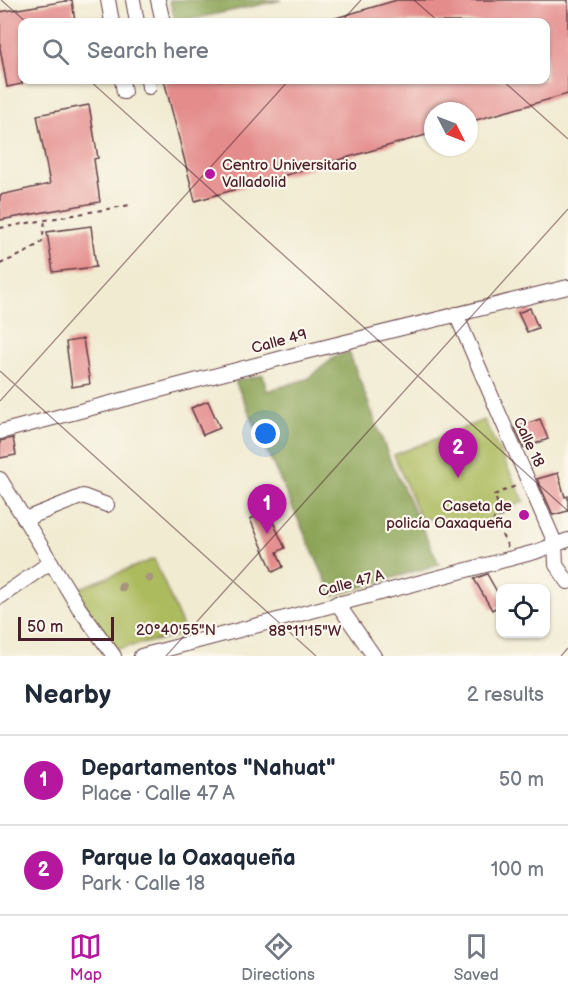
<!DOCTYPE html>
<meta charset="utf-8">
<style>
body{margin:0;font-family:"Balsamiq Sans",sans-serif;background:#f6f6f7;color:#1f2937}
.controls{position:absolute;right:18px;bottom:18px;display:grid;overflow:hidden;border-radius:12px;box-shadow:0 2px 4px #0004}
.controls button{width:54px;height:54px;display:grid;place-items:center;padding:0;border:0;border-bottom:2px solid #e0e1e3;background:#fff;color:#1f2937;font:30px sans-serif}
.compass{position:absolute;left:424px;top:102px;width:54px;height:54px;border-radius:50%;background:#fff;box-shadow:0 2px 4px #0004;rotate:132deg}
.scale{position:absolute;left:18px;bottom:15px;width:96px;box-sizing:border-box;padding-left:6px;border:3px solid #4a1f2b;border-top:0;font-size:16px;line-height:21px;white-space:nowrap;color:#4a1f2b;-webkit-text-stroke:4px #fbf7ec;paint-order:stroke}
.you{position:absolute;left:266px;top:434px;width:21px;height:21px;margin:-15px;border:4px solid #fff;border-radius:50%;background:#1a73e8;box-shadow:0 0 0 9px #1a73e833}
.badge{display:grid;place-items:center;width:39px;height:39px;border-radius:50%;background:#b5179e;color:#fff;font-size:20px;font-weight:700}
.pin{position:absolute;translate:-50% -50px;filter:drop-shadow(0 2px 3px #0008)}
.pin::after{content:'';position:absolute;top:32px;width:21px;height:18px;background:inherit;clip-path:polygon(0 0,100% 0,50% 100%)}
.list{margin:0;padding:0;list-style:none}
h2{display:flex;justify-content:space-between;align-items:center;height:78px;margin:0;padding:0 24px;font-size:26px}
h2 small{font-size:20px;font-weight:400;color:#747a83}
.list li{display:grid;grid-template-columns:39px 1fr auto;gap:18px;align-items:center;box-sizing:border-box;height:90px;padding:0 24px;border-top:2px solid #e0e1e3}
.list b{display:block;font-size:22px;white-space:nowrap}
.list p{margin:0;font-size:20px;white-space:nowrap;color:#747a83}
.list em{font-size:20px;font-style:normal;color:#747a83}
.icon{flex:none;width:33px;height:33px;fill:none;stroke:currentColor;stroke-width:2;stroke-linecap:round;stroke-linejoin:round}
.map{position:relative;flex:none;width:568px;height:656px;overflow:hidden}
.search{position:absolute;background:#fff;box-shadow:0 2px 4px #0004;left:18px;right:18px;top:18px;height:66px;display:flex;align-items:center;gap:15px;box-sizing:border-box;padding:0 21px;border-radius:12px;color:#747a83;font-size:22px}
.sheet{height:258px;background:#fff}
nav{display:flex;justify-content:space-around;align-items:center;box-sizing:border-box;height:84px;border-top:2px solid #e0e1e3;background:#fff;font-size:16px;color:#747a83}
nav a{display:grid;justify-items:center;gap:3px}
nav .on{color:#b5179e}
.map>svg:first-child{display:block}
</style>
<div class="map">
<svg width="568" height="656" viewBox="0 0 568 656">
<rect width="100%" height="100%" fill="#fbf7ec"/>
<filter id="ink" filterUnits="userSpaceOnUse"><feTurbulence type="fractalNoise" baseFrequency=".0167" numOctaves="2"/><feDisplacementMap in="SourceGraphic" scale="12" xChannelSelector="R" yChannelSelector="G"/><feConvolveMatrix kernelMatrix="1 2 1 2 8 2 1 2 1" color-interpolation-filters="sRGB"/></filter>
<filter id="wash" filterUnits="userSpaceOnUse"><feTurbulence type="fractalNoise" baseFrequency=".008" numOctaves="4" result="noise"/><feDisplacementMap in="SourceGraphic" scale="24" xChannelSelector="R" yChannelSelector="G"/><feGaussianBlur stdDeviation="1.35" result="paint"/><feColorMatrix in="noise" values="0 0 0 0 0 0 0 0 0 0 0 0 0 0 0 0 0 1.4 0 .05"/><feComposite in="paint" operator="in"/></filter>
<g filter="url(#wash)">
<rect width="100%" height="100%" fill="#f1ebd2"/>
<!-- green -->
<g fill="#adbb5e" stroke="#7c6d44" stroke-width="1.5">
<path d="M484,420L524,501L479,524L420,518L394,455Z"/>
<path d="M154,559L186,634L113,650L75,590Z"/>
</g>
<!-- forest -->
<g fill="#8aa355" stroke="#6a6140" stroke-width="1.5">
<path d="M169,0H282L179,22H176Z"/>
<path d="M349,352L390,460L439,564L333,596L235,381L263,375L267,391L307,379L335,357Z"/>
</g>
<g id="blocks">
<!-- building -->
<g fill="#e48c8c">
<path d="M72,0L75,22H22V84L7,87L0,48V12Z"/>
<path d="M397,0H568V94L469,122V111H433V133L195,201L164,80H546V22H330L329,20Z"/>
<path d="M89,105L98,158L94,159L100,202L0,220V195L50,184L37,115Z"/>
<path d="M91,226L96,267L53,272L47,232Z"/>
<path d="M530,308L538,328L527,332L518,313Z"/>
<path d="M83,339L90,384L72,387L66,342Z"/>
<path d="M208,401L220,428L203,435L191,408Z"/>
<path d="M540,419L548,439L524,448L515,428Z"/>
<path d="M13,438L16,455L0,458V441Z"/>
<path d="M558,473L565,497L568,496V511L553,515L537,479Z"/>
<path d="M268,511L285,548L277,552L283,567L273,572L250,519Z"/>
<path d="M487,574L501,599V605L492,610L474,579Z"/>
</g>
</g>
</g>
<g filter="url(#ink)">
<use href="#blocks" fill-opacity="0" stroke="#633e44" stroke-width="1.5"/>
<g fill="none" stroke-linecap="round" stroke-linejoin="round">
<!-- minor casing -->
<g stroke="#633e44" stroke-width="16">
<g id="minor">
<path d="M108,0L112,22"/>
<path d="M133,0L137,22"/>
<path d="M158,0L163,22"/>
<path d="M122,80L124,92"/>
<path d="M148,80L149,87"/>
<path d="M456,314L555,543L556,565L568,582"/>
<path d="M0,432L305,352L568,287"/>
<path d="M0,479L79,608L114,656"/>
<path d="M25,519L83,496L107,505"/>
<path d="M0,597L51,562"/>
<path d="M337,603L374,656"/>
<path d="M141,656L535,552L568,540"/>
</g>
</g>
<!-- path -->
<g stroke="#633e44" stroke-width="2" stroke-dasharray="4.5 4.5" stroke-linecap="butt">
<path d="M0,228L130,205"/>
<path d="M0,264L25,253L42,242L45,221"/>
<path d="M508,547L494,519L503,515L494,495L518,485"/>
</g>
<!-- minor -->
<use href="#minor" stroke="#fff" stroke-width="14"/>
</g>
<!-- trees -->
<g fill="#a6957e">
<circle cx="149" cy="578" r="4.5"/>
<circle cx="122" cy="587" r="4.5"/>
</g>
</g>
<!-- ticks -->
<path fill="none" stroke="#4a1f2b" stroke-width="1.5" stroke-opacity="0.45" d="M1,0L26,22M414,0L439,22M341,22L361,0M89,80L568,511M502,80L568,139M0,371L316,656M0,401L289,80M166,656L568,209M561,656L568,648"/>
<!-- markers -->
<g fill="#b5179e" stroke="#fbf7ec" stroke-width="2">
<circle cx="210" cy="174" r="6"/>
<circle cx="524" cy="515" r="6"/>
</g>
<g text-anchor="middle" stroke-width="4.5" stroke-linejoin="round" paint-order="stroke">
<!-- poi labels -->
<g font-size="15" fill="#4a1f2b" stroke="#fbf7ec" text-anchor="start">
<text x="222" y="170">Centro Universitario<tspan x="222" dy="17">Valladolid</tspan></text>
<text x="512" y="511" text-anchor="end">Caseta de<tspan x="512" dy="17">policía Oaxaqueña</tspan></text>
</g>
<!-- street labels -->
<g font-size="15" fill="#4a1f2b" stroke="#fbf7ec">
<text transform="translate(279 341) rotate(-15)" y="5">Calle 49</text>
<text transform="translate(529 442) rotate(65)" y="5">Calle 18</text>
<text transform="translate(351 583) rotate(-15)" y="5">Calle 47 A</text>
</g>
</g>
<g font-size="15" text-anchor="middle" fill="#4a1f2b" stroke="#fbf7ec" stroke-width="4.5" stroke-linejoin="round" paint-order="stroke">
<text x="176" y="635">20°40'55"N</text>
<text x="305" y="636">88°11'15"W</text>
</g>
</svg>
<div class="controls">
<button><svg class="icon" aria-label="locate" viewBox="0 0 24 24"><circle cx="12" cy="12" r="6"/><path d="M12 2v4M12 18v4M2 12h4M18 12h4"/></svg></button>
</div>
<svg class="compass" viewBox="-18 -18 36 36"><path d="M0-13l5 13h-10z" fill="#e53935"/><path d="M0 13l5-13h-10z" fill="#747a83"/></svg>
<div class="scale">50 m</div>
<div class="you"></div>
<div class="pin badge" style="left:267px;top:534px">1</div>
<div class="pin badge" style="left:458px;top:478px">2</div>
<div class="search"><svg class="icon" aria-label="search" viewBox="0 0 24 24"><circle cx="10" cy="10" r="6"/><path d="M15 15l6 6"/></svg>Search here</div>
</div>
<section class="sheet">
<h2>Nearby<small>2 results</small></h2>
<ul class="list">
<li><span class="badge">1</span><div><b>Departamentos &quot;Nahuat&quot;</b><p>Place · Calle 47 A</p></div><em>50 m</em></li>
<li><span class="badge">2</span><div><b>Parque la Oaxaqueña</b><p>Park · Calle 18</p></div><em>100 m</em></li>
</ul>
</section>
<nav>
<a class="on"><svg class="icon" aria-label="map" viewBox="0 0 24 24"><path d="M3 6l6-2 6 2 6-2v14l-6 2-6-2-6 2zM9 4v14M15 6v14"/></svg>Map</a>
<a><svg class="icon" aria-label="directions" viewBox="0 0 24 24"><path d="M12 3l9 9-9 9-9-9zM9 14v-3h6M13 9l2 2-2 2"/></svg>Directions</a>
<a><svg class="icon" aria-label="saved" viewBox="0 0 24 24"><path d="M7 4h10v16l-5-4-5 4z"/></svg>Saved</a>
</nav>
